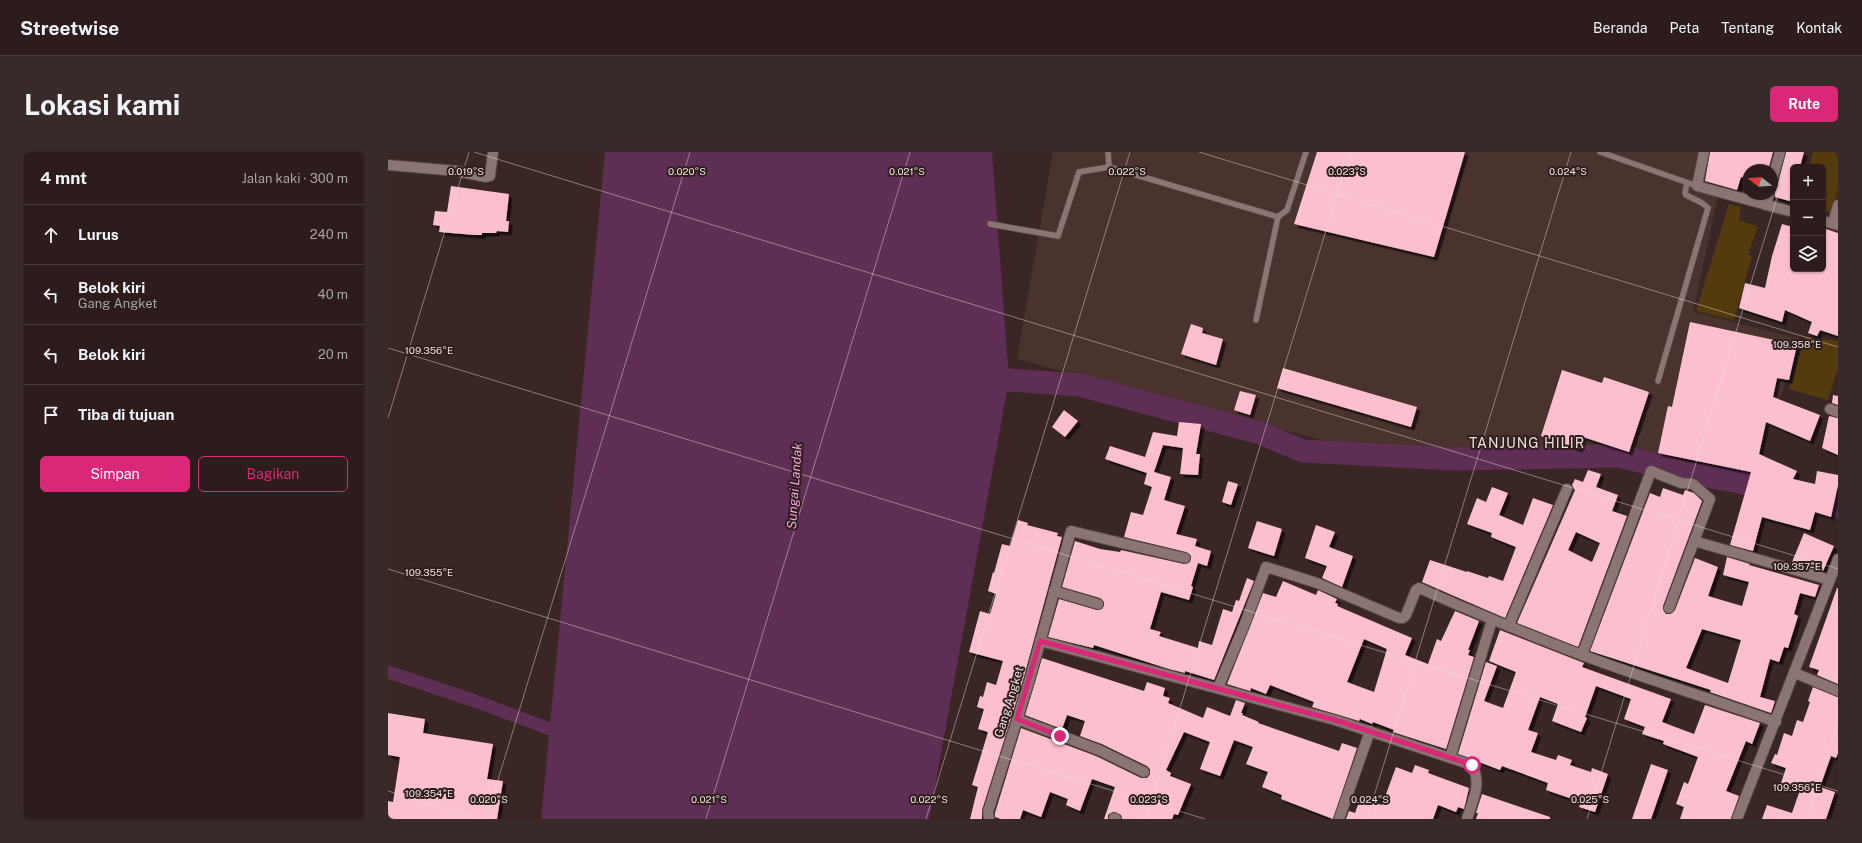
<!DOCTYPE html>
<html lang="id">
<meta charset="utf-8">
<style>
body{margin:0;font-family:"Public Sans",sans-serif;background:#382a29;color:#f1f3f6}
.controls{position:absolute;right:12px;top:12px;display:grid;overflow:hidden;border-radius:6px;box-shadow:0 1px 3px #0004}
.controls button{width:36px;height:36px;display:grid;place-items:center;padding:0;border:0;border-bottom:1px solid #483b3b;background:#2c1d1c;color:#f1f3f6;font:20px sans-serif}
.compass{position:absolute;left:1354px;top:12px;width:36px;height:36px;border-radius:50%;background:#2c1d1c;box-shadow:0 1px 3px #0004;rotate:287deg}
.stop{position:absolute;width:12px;height:12px;margin:-9px;border:3px solid #db2777;border-radius:50%;background:#fff}
.stop.end{background:#db2777;border-color:#fff;box-shadow:0 1px 4px #0008}
.list{margin:0;padding:0;list-style:none}
h2{display:flex;justify-content:space-between;align-items:center;height:52px;margin:0;padding:0 16px;font-size:17px}
h2 small{font-size:13px;font-weight:400;color:#a6a2a3}
.list li{display:grid;grid-template-columns:26px 1fr auto;gap:12px;align-items:center;box-sizing:border-box;height:60px;padding:0 16px;border-top:1px solid #483b3b}
.list b{display:block;font-size:15px;white-space:nowrap}
.list p{margin:0;font-size:13px;white-space:nowrap;color:#a6a2a3}
.list em{font-size:13px;font-style:normal;color:#a6a2a3}
.actions{display:flex;gap:8px;padding:12px 16px}
.actions a{flex:1;padding:9px 0;border:1px solid #db2777;border-radius:6px;text-align:center;font-size:14px;color:#db2777}
.actions .main{background:#db2777;color:#fff}
.icon{flex:none;width:22px;height:22px;fill:none;stroke:currentColor;stroke-width:2;stroke-linecap:round;stroke-linejoin:round}
.map{position:relative;flex:none;width:1450px;height:667px;overflow:hidden;border-radius:6px}
header{display:flex;align-items:center;gap:24px;box-sizing:border-box;height:56px;padding:0 20px;background:#2c1d1c;border-bottom:1px solid #483b3b}
header strong{font-size:19px}
nav{display:flex;gap:22px;margin-inline-start:auto;font-size:14px}
.intro{display:flex;align-items:center;justify-content:space-between;box-sizing:border-box;height:96px;padding:0 24px}
h1{margin:0;font-size:28px}
.button{padding:10px 18px;border-radius:6px;background:#db2777;color:#fff;font-size:14px;font-weight:700}
main{display:flex;gap:24px;padding:0 24px}
aside{flex:1;background:#2c1d1c;border-radius:6px;box-shadow:0 1px 3px #0004}
.map>svg:first-child{display:block}
</style>
<header>
<strong>Streetwise</strong>
<nav><a>Beranda</a><a>Peta</a><a>Tentang</a><a>Kontak</a></nav>
</header>
<div class="intro"><h1>Lokasi kami</h1><a class="button">Rute</a></div>
<main>
<aside>
<h2>4 mnt<small>Jalan kaki · 300 m</small></h2>
<ul class="list">
<li><svg class="icon" aria-label="ahead" viewBox="0 0 24 24"><path d="M12 20V5M6 11l6-6 6 6"/></svg><div><b>Lurus</b></div><em>240 m</em></li>
<li><svg class="icon" aria-label="left" viewBox="0 0 24 24"><path d="M17 20v-9H6M10 6l-5 5 5 5"/></svg><div><b>Belok kiri</b><p>Gang Angket</p></div><em>40 m</em></li>
<li><svg class="icon" aria-label="left" viewBox="0 0 24 24"><path d="M17 20v-9H6M10 6l-5 5 5 5"/></svg><div><b>Belok kiri</b></div><em>20 m</em></li>
<li><svg class="icon" aria-label="arrive" viewBox="0 0 24 24"><path d="M6 21V4h12l-3 4 3 4H6"/></svg><div><b>Tiba di tujuan</b></div></li>
</ul>
<div class="actions"><a class="main">Simpan</a><a>Bagikan</a></div>
</aside>
<div class="map">
<svg width="1450" height="667" viewBox="0 0 1450 667">
<defs>
<filter id="shadow"><feDropShadow dx="3.5" dy="3.5" stdDeviation="0" flood-color="#0009"/></filter>
</defs>
<rect width="100%" height="100%" fill="#3a2725"/>
<!-- built -->
<path fill="#4a322f" d="M665,0H1315L1308,28L1332,35L1305,160L1413,187L1369,307L964,296L629,207Z"/>
<!-- green -->
<g fill="#543b0d">
<path d="M1425,0H1450V36L1444,61L1435,58V15H1421Z"/>
<path d="M1341,52L1353,55L1351,68L1370,75L1360,103L1364,104L1346,168L1308,159Z"/>
<path d="M1417,185L1450,189V216L1440,248L1401,237Z"/>
</g>
<!-- water -->
<path fill="#5f2e55" d="M217,0H604L621,228L541,667H153Z"/>
<g fill="none" stroke-linecap="round" stroke-linejoin="round">
<!-- canal -->
<path stroke="#5f2e55" stroke-width="13" d="M0,520L87,549L162,577L178,580"/>
<!-- river -->
<path stroke="#5f2e55" stroke-width="23" d="M621,228L691,233L872,281L915,299L1067,307L1231,304L1296,320L1352,330L1450,354"/>
</g>
<!-- building -->
<g fill="#fcbfce" fill-rule="evenodd" filter="url(#shadow)">
<path d="M929,0H1077L1046,105L906,72Z"/>
<path d="M1322,0H1385L1380,18H1360V27L1353,25L1349,38L1317,29Z"/>
<path d="M1398,0H1416L1412,15H1405V50L1387,45V40L1384,36L1390,31Z"/>
<path d="M63,34L121,42L118,69H121L120,80L109,79L108,81H94V83H87L51,80L52,74L45,73L47,59L59,60Z"/>
<path d="M1394,72L1405,75V117H1435V76L1450,81V184L1432,178L1429,184L1420,181L1424,170L1397,158L1394,170L1351,156L1357,131L1377,136L1384,104Z"/>
<path d="M1302,170L1409,193L1401,228L1389,226L1385,245L1432,263L1422,289L1378,270L1371,302L1409,319L1405,327L1427,332L1429,319L1450,323V333L1443,365L1427,360L1422,378L1374,365L1365,399L1342,393L1363,320L1270,301L1280,254L1284,255Z"/>
<path d="M803,172L815,176L814,181L835,187L828,213L793,202Z"/>
<path d="M895,216L1029,255L1023,275L889,236Z"/>
<path d="M1174,218L1214,231L1216,225L1261,240L1241,300L1195,285L1191,297L1153,284Z"/>
<path d="M852,239L868,243L862,263L846,258Z"/>
<path d="M1445,243L1450,244V253L1444,251Z"/>
<path d="M676,258L690,269L677,285L664,275Z"/>
<path d="M1441,264L1450,266V303L1434,296Z"/>
<path d="M791,270L813,272L808,302H812L810,323L792,322L795,296L775,293L766,320L783,325L776,348L797,354L788,382L809,387L807,394L823,399L819,414L810,411L803,434L805,435L801,448L773,440L762,477L773,480L771,484L810,496L811,489L824,493L835,457L844,460L848,448L851,449L859,426L866,429L826,528L797,519V521L781,517L706,493L705,496L660,485L671,447L709,458L714,457L716,453V450L712,446L674,435L687,389L712,397L732,400L733,398L796,412L802,410L803,404L798,400L736,385L743,360L755,363L764,335L756,332L759,321L717,307L722,294L757,305L765,280L789,284Z"/>
<path d="M1200,318L1213,322L1208,335L1230,343L1224,359L1239,364L1190,495L1129,471L1187,338L1184,333L1187,327L1195,330ZM1188,380L1212,391L1204,410L1180,398Z"/>
<path d="M840,329L850,332L843,353L834,350Z"/>
<path d="M1104,335L1120,341L1111,363L1135,373L1145,346L1165,353L1117,466L1034,430L1042,408L1079,420V419L1100,426L1101,424L1115,429L1128,395L1103,385L1104,381L1079,372L1089,346L1098,350Z"/>
<path d="M1275,336L1295,343L1297,338L1306,341L1314,349L1275,454V457L1278,462H1282L1287,458L1307,406L1330,415L1320,444L1354,454L1361,430L1335,423L1339,405L1362,412L1361,413L1431,433L1427,445L1412,441L1406,462L1410,464L1400,496L1396,495L1391,510L1382,507L1372,545L1387,549L1383,561L1322,540L1323,538L1202,499L1262,341L1272,345ZM1314,477L1353,488L1340,531L1298,516Z"/>
<path d="M630,368L640,371L639,373L670,381L669,384L674,385L635,528L594,658V667H582L590,635L584,633L600,580L590,577L596,557L589,555L592,544L595,545L599,530L608,533L615,509L581,500L592,459L602,462L608,442L600,439L605,420L606,421L614,392L622,394Z"/>
<path d="M869,369L894,377L886,404L860,396Z"/>
<path d="M928,373L947,380L941,395L965,404L954,435L934,426L939,414L917,406Z"/>
<path d="M1416,381L1446,394L1435,419L1404,410Z"/>
<path d="M895,429L928,443L930,438L949,447L947,451L950,452L949,454L1024,486L1017,503L1040,512L1049,487L1053,489L1067,459L1091,469L1080,498H1082L1080,503L1086,505L1058,597L1005,580L1006,578L985,570L984,572L972,567L971,569L924,555L926,550L882,533L878,542L863,536L862,539L839,532L875,441L888,445ZM976,487L999,497L986,540L959,530Z"/>
<path d="M1449,436H1450V532L1429,523L1431,518L1421,515Z"/>
<path d="M1112,478L1196,511L1194,515L1283,547L1274,570L1306,582L1317,553L1372,571L1364,592L1358,589L1338,639L1351,644L1343,667H1292L1296,655L1288,652L1296,630L1300,632L1310,605L1275,592L1276,589L1254,582L1257,575L1236,567L1243,547L1208,534L1197,565L1199,566L1193,580L1164,569L1170,552L1152,545L1140,578L1150,581L1143,600L1168,608L1170,603L1184,608L1182,613L1203,620L1204,616L1220,622L1207,660L1191,655L1193,650L1158,638L1160,631L1114,614L1112,618L1070,602L1098,510L1109,514L1096,549L1115,556L1128,520L1101,509Z"/>
<path d="M654,506L756,539L759,530L777,536L775,544L782,546L780,551L815,566L819,555L842,564L848,548L857,551L853,561H855L854,563L871,570L870,571L951,599L954,591L969,596L945,667L893,647L894,643L874,635L880,620L858,612L865,595L846,588L832,624L812,617L822,590L796,580L778,618L783,621L782,624L803,632L790,663L786,662L784,667H734L733,663L726,660L720,663V667H716L727,635L704,627L692,659L678,653L680,647L662,640L653,665L635,658L632,667H613L607,665V661L633,576L708,604L753,626H759L762,622V617L759,614L714,592L692,584L697,569L679,563L674,577L637,563Z"/>
<path d="M1425,535L1450,545V601L1448,606L1443,604L1432,635L1447,640L1438,667H1374L1379,653L1404,661L1412,638L1393,631L1398,616L1383,611L1387,602L1389,603L1396,581L1404,584L1409,568L1415,570L1422,550L1420,549Z"/>
<path d="M0,561L37,567L35,581L105,592L99,627L115,629L109,667H0V649L5,650L12,605L0,603Z"/>
<path d="M1263,612L1280,618L1263,667H1244Z"/>
<path d="M1027,613L1041,618L1040,621L1081,636L1076,657L1070,655L1068,660L1050,653L1045,667H958L961,659L967,661L972,647L994,653L1008,615L1024,621Z"/>
<path d="M1094,642L1162,665V667H1088L1090,661H1088Z"/>
</g>
<g fill="none" stroke-linecap="round" stroke-linejoin="round">
<!-- lane casing -->
<g stroke="#554644" stroke-width="7">
<g id="lane">
<path d="M720,0L721,15"/>
<path d="M1212,0L1309,34"/>
<path d="M602,72L670,84L691,20L721,15L890,65L899,58L918,0"/>
<path d="M868,168L890,65"/>
<path d="M1270,229L1320,56L1314,51L1298,43L1297,41L1299,31"/>
</g>
</g>
<!-- street casing -->
<g stroke="#554644" stroke-width="12">
<g id="street">
<path d="M1316,0L1309,34L1405,60"/>
<path d="M0,13L69,19L98,25L102,24L105,0"/>
<path d="M1384,29L1392,0"/>
<path d="M1378,53L1381,42"/>
<path d="M1435,69L1450,73"/>
<path d="M1445,71L1450,53"/>
<path d="M1442,257L1450,260"/>
<path d="M1306,389L1442,428"/>
<path d="M666,439L710,452"/>
<path d="M1121,473L1179,337"/>
<path d="M652,489L947,568L1084,613C1094,632 1085,647 1079,667"/>
<path d="M1194,503L1263,319L1293,331L1305,332L1322,347L1281,456"/>
<path d="M1407,521L1450,539"/>
<path d="M830,536L856,474L878,415L929,431L1011,466H1015L1018,463L1028,438L1031,436C1085,460 1139,482 1194,503C1258,527 1324,547 1388,570"/>
<path d="M629,567L711,598L756,620"/>
<path d="M1062,606L1104,468"/>
<path d="M726,666L728,667"/>
<path d="M601,667L600,660L641,530L683,379L797,406"/>
<path d="M951,667L982,579"/>
</g>
</g>
<!-- secondary casing -->
<g stroke="#554644" stroke-width="12">
<path id="secondary" d="M1349,667L1450,407"/>
</g>
<!-- lane -->
<use href="#lane" stroke="#8b7572" stroke-width="5.5"/>
<!-- street -->
<use href="#street" stroke="#8b7572" stroke-width="10"/>
<!-- secondary -->
<use href="#secondary" stroke="#8b7572" stroke-width="10"/>
</g>
<g fill="none" stroke-linecap="round" stroke-linejoin="round">
<!-- route -->
<path stroke="#db2777" stroke-width="5" d="M672,584L629,567L652,489L947,568L1084,613"/>
</g>
<!-- ticks -->
<path fill="none" stroke="#ebdfdd" stroke-width="1" stroke-opacity="0.45" d="M86,0L1450,417M811,0L1450,195M0,196L1450,639M0,266L81,0M0,417L817,667M0,639L91,667M98,667L302,0M318,667L522,0M538,667L742,0M758,667L962,0M979,667L1183,0M1199,667L1403,0M1419,667L1450,567"/>
<g text-anchor="middle" stroke-width="4" stroke-linejoin="round" paint-order="stroke">
<!-- street labels -->
<g font-size="12" fill="#ebdfdd" stroke="#2f1e1c">
<text transform="translate(621 550) rotate(-73)" y="4">Gang Angket</text>
</g>
<!-- water labels -->
<g font-size="13" font-style="italic" fill="#f4a4e1" stroke="#2f1e1c">
<text transform="translate(406 334) rotate(-86)" y="5">Sungai Landak</text>
</g>
<!-- quarter labels -->
<g font-size="14" letter-spacing="1" fill="#ebdfdd" stroke="#2f1e1c">
<text x="1139" y="296">TANJUNG HILIR</text>
</g>
</g>
<g font-size="10" text-anchor="middle" fill="#ebdfdd" stroke="#2f1e1c" stroke-width="4" stroke-linejoin="round" paint-order="stroke">
<text x="78" y="23">0.019°S</text>
<text x="299" y="23">0.020°S</text>
<text x="519" y="23">0.021°S</text>
<text x="739" y="23">0.022°S</text>
<text x="959" y="23">0.023°S</text>
<text x="1180" y="23">0.024°S</text>
<text x="1409" y="196">109.358°E</text>
<text x="41" y="202">109.356°E</text>
<text x="1409" y="418">109.357°E</text>
<text x="41" y="424">109.355°E</text>
<text x="1409" y="639">109.356°E</text>
<text x="41" y="645">109.354°E</text>
<text x="101" y="651">0.020°S</text>
<text x="321" y="651">0.021°S</text>
<text x="541" y="651">0.022°S</text>
<text x="761" y="651">0.023°S</text>
<text x="982" y="651">0.024°S</text>
<text x="1202" y="651">0.025°S</text>
</g>
</svg>
<div class="controls">
<button>+</button>
<button>−</button>
<button><svg class="icon" aria-label="layers" viewBox="0 0 24 24"><path d="M12 4l9 5-9 5-9-5zM3 14l9 5 9-5"/></svg></button>
</div>
<svg class="compass" viewBox="-18 -18 36 36"><path d="M0-13l5 13h-10z" fill="#e53935"/><path d="M0 13l5-13h-10z" fill="#a6a2a3"/></svg>
<div class="stop" style="left:1084px;top:613px"></div>
<div class="stop end" style="left:672px;top:584px"></div>
</div>
</main>
